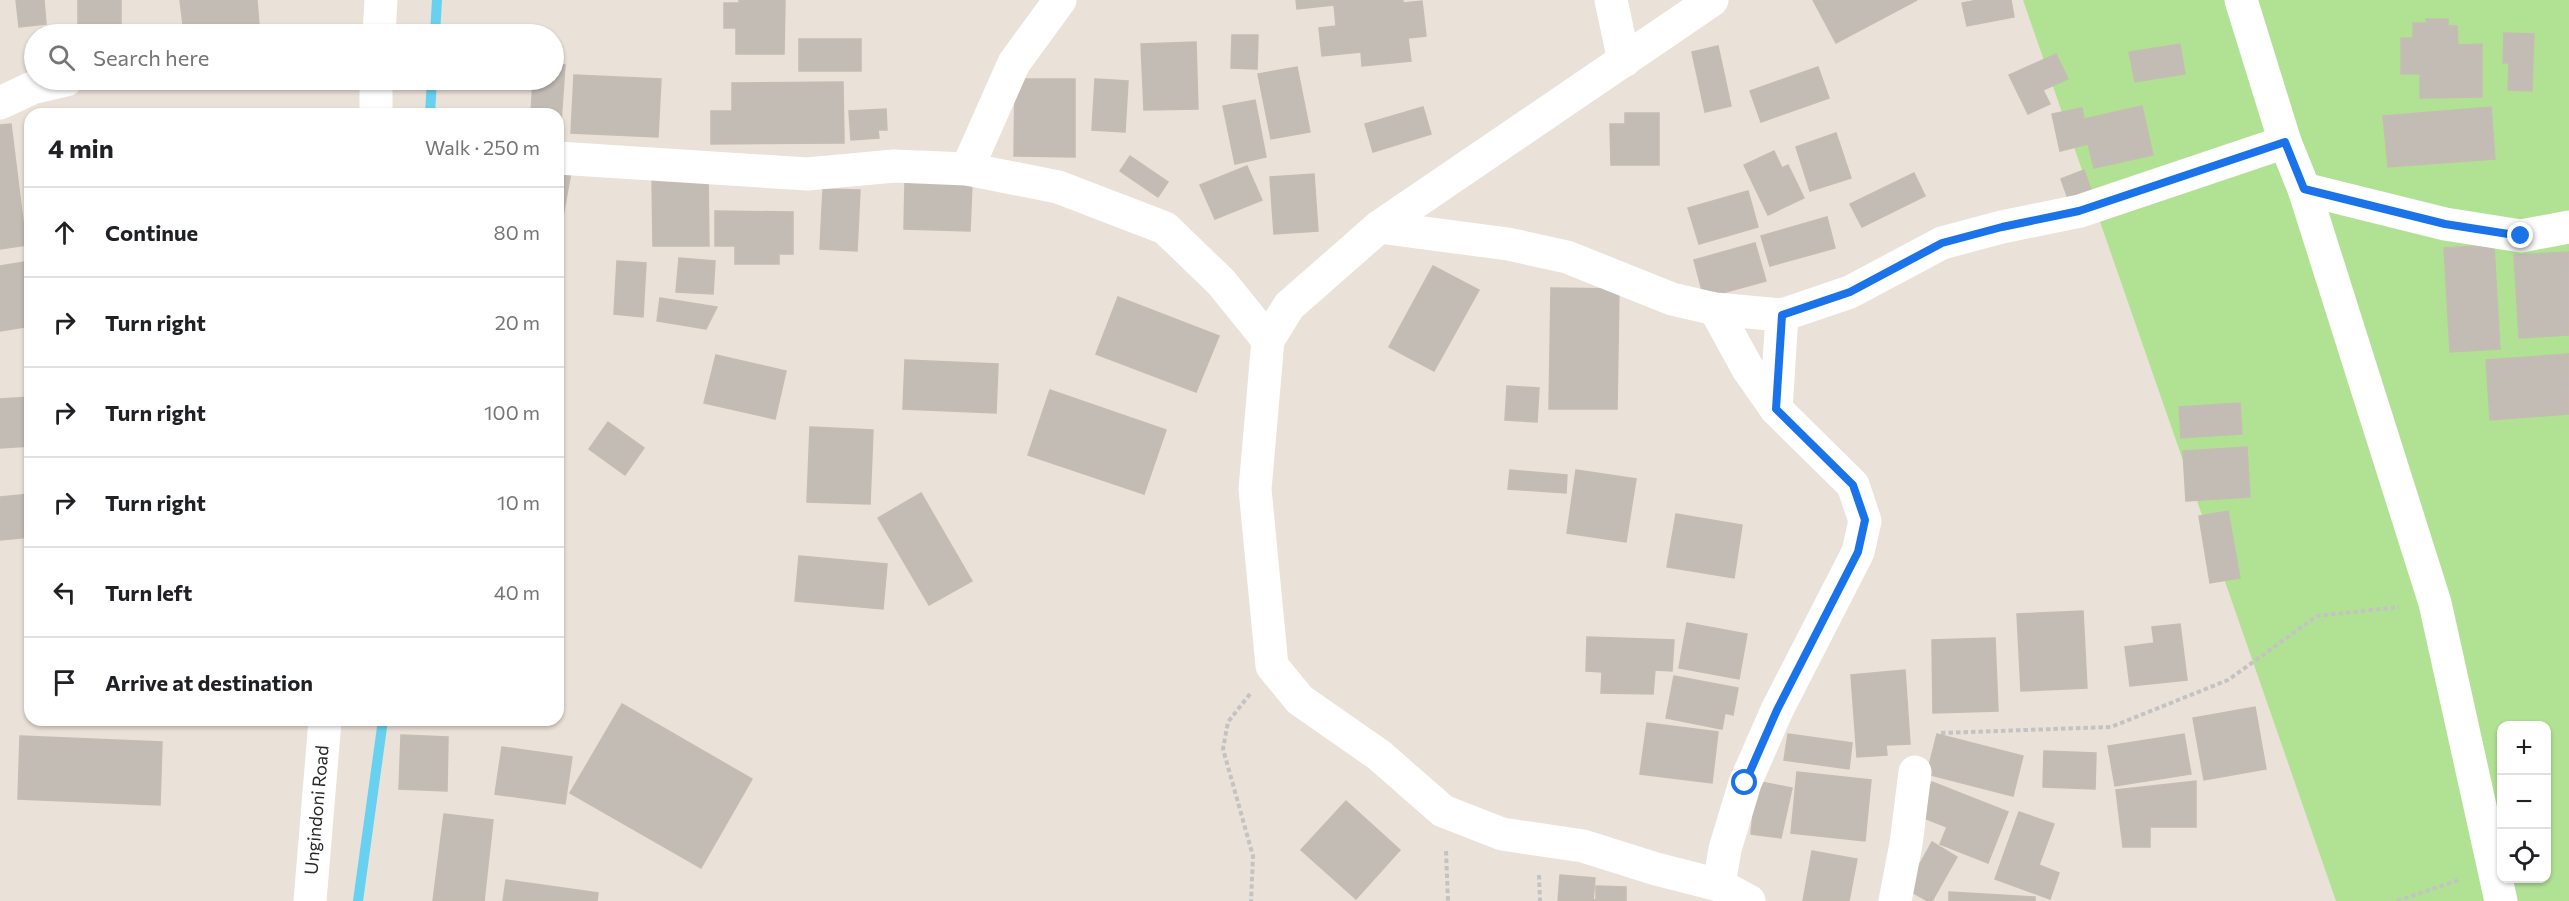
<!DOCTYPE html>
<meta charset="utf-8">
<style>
body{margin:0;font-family:Commissioner,sans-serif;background:#f2f2f2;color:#202124}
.controls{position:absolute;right:18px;bottom:18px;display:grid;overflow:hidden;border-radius:12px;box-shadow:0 2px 4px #0004}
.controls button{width:54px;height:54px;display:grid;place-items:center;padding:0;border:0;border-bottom:2px solid #e0e0e0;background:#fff;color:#202124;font:30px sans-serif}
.stop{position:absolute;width:18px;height:18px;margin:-14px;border:4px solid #1a73e8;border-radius:50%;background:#fff}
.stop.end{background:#1a73e8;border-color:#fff;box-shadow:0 2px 6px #0008}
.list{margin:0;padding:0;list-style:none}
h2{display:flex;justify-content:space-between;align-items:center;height:78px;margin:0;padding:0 24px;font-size:26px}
h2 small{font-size:20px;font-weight:400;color:#757577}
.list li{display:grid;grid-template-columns:39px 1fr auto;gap:18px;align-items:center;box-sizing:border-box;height:90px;padding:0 24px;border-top:2px solid #e0e0e0}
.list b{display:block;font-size:22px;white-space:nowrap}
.list em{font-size:20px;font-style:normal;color:#757577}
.icon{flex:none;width:33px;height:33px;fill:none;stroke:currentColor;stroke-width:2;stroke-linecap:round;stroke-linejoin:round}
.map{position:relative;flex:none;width:2569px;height:901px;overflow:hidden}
.search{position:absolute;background:#fff;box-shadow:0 2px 4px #0004;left:24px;top:24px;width:540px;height:66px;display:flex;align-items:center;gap:15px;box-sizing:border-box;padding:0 21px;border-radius:33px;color:#757577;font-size:22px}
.panel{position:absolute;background:#fff;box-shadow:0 2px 4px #0004;left:24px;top:108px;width:540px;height:618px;border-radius:18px}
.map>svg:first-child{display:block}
</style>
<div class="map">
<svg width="2569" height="901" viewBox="0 0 2569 901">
<rect width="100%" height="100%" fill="#eae1d8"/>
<!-- green -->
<path fill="#b1e293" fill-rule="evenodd" d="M2023,0H2569V901H2336ZM2502,726H2546V878H2502Z"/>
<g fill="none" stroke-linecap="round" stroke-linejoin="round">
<!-- stream -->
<g stroke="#68d1ef" stroke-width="10">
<path d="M435,34L437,0"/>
<path d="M430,114L432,80"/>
<path d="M358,901L383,720"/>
</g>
</g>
<!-- building -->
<g fill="#c2bcb4" stroke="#c5bdb2" stroke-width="1.5">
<path d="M16,0H44L46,24L19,27Z"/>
<rect x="78" y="0" width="43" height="34"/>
<path d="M180,0H257L259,25L184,33Z"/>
<path d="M739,0H785L784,54H736V28H724V3H739Z"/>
<path d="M1296,0H1403V3L1422,1L1426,36L1408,38L1411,61L1362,66L1361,52L1322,56L1319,28L1336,26L1334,5L1297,9Z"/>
<path d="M1813,0H1917L1836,43Z"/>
<path d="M1978,0H2011L2014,17L1967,26L1962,3Z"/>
<path d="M2426,19H2448V26H2457L2458,45L2482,44V97L2420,98V74H2401V38H2413V23H2427Z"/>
<path d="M2504,33L2534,34L2532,91L2508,90L2509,63H2503Z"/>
<path d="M1232,35H1258L1257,69L1231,68Z"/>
<rect x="799" y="39" width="62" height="32"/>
<path d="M1196,42L1198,109L1144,110L1141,44Z"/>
<path d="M2180,44L2185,74L2135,82L2129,52Z"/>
<path d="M1718,46L1731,106L1705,112L1692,52Z"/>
<path d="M2056,54L2068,79L2043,90L2050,104L2028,114L2009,75Z"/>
<path d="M554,64L565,65L561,122H558V114H531L533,80H554Z"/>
<path d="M1297,67L1310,132L1271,139L1258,74Z"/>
<path d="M1818,67L1829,98L1761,122L1750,91Z"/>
<path d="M574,75L661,79L658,137L571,133Z"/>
<path d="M1015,79H1075V157L1014,156Z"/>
<path d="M1095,79L1128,81L1125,132L1092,130Z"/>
<path d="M843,82L844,143L711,144V111H732V83Z"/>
<path d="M1255,100L1266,157L1235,164L1223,106Z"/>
<path d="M2142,106L2153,155L2094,168L2088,144L2060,151L2052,114L2082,108L2084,119Z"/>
<path d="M1423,107L1431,134L1373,152L1365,124Z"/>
<path d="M2491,107L2495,159L2388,167L2383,116Z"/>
<path d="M886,109L887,130H878L879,138L851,140L849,111Z"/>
<path d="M1625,113H1659V165H1611L1610,124H1625Z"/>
<path d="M11,124L26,245L0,249V125Z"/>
<path d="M1836,133L1851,178L1810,191L1796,147Z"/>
<path d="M1774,151L1782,168L1788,165L1804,198L1768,215L1744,165Z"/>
<path d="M1130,156L1168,182L1158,197L1120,171Z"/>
<path d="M1247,166L1262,200L1215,219L1200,185Z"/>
<path d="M558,170L571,172L561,227H558Z"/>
<path d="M2084,170L2094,198L2071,207L2061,179Z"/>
<path d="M1914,173L1925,196L1862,227L1850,204Z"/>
<path d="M1314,174L1318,231L1274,234L1270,177Z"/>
<path d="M652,176H708L709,246H653Z"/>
<path d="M905,182L972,183L970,231L904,229Z"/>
<path d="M823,189L860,190L857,251L820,249Z"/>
<path d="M1748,191L1758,227L1699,244L1688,208Z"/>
<path d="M715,211L793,212V254H779V264H735V246H715Z"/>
<path d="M1827,217L1835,248L1770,266L1761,236Z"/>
<path d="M1755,243L1766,281L1704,298L1694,260Z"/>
<path d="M2494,245L2500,349L2450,352L2444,248Z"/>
<path d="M2569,252V335L2519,338L2514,255Z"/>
<path d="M679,258L715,261L713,294L676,292Z"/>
<path d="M617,261L646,263L643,317L614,314Z"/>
<path d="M24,262L30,297V326L0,331V266Z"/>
<path d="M1433,266L1479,290L1434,371L1389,347Z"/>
<path d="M1551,288L1619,289L1617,409H1549Z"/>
<path d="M1118,297L1219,336L1196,392L1096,354Z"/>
<path d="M660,298L717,307L706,329L657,321Z"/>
<path d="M2569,354V414L2490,420L2486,360Z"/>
<path d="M716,355L786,371L775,419L704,403Z"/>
<path d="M905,360L998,364L996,413L903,409Z"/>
<path d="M1507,386L1539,388L1537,422L1505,420Z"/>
<path d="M1050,390L1166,430L1144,494L1028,455Z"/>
<path d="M30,397V446L0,448V399Z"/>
<path d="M2240,403L2242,434L2181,438L2179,407Z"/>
<path d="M608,422L644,448L625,475L589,449Z"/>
<path d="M810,427L873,430L870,504L807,502Z"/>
<path d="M2247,447L2250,497L2186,501L2183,451Z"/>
<path d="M1510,470L1567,475L1566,493L1508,489Z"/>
<path d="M1576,470L1636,479L1626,542L1567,533Z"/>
<path d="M921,493L972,581L929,605L878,518Z"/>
<path d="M30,494V537L0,540V497Z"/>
<path d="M2228,511L2240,578L2210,583L2199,516Z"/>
<path d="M1676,514L1742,525L1734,578L1667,567Z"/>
<path d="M799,556L887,564L883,609L795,601Z"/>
<path d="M2083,611L2087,688L2021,691L2017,614Z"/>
<path d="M1687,623L1747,634L1739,679L1679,668Z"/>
<path d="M2180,624L2187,680L2130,686L2125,647L2154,643L2152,627Z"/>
<path d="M1587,637L1674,640L1672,671L1655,670L1653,694L1601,693L1602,672L1586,671Z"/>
<path d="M1995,638L1998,711L1933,713L1932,640Z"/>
<path d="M1905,670L1910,744L1886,745L1887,755L1857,757L1851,675Z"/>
<path d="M1674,676L1738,688L1733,715L1725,713L1722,729L1666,718Z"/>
<path d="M622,704L752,779L701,868L570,793Z"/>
<path d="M2255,707L2266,769L2204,780L2193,718Z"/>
<path d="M1647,723L1718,732L1712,783L1640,774Z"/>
<path d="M1788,734L1852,743L1849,769L1784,760Z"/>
<path d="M1937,734L2023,756L2013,796L1927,774Z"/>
<path d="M2184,734L2191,774L2115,786L2108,746Z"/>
<path d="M401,735L448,737L447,791L399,789Z"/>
<path d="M20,736L162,742L160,805L18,799Z"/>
<path d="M502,747L572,757L565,804L495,794Z"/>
<path d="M2044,751L2096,753L2095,789L2043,787Z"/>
<path d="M1797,772L1871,780L1865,841L1791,833Z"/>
<path d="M1756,781L1792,788L1781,838L1751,834Z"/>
<path d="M2196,781V827H2150V847H2123L2116,790Z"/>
<path d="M1932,782L2008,812L1988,863L1940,844L1947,827L1919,816Z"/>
<path d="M1346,801L1400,850L1356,899L1301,850Z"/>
<path d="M2019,812L2054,824L2039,865L2059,873L2050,899L1995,879Z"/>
<path d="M444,814L493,820L484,901H433Z"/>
<path d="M1932,842L1957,857L1932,901H1928L1906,889Z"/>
<path d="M1812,851L1857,859L1849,901H1803Z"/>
<path d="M1560,875L1595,878L1593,901H1558Z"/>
<path d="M506,880L598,893L597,901H503Z"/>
<path d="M1596,886L1626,887V901H1589V899L1596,900Z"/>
<path d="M1949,892L2035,897V901H1949Z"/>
</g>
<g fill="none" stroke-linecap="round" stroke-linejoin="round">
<!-- path -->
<g stroke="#c3c3c3" stroke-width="4" stroke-dasharray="4.5 3" stroke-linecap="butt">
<path d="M1250,694L1228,722L1223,749L1253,856L1251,901"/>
<path d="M1941,733L2111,727L2228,680L2317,616L2399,607"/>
<path d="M1446,851L1448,901"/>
<path d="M1539,875L1540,901"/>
<path d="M2397,901L2459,880"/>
</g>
<!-- minor -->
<g stroke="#fff" stroke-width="33">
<path d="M1611,0L1624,61"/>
<path d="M1712,0L1379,227L1289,306L1268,340L1255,489L1272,666L1300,700L1379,755L1443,811L1502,834L1583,846L1656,869L1719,885L1749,901"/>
<path d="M0,103L32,88L66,80"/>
<path d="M558,158L807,174L894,166L967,169L1058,187L1165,228L1221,282L1268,340"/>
<path d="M967,169L1014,63L1060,0"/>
<path d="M2304,189L2445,224L2521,236L2569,227"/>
<path d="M1379,227L1508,244L1567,257L1672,299L1715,309L1782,315L1850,292L1942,243L2002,227L2080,211L2285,142"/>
<path d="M1715,309L1748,369L1776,409L1853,485L1865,521L1858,552L1777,710L1745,783L1725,849L1719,885"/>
<path d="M1776,409L1782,315"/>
<path d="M1895,901L1906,844L1915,772"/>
</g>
<!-- secondary -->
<g stroke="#fff" stroke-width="33">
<path d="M2241,0L2285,142L2304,189L2435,603L2501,901"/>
<path d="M379,34L381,0"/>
<path d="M376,114V80"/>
<path d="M310,901L325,720"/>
</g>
</g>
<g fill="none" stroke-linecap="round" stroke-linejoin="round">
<!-- route -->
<path stroke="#1a73e8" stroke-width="8" d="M1745,783L1777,710L1858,552L1865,520L1853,485L1776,409L1782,315L1850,292L1942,243L2002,227L2079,211L2285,142L2304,189L2445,224L2521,236"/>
</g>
<g text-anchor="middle" stroke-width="4.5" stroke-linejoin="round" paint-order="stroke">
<!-- street labels -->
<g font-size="18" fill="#272727" stroke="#fff">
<text transform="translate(317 810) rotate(-85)" y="6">Ungindoni Road</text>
</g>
</g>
</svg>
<div class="controls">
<button>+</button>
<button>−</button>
<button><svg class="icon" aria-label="locate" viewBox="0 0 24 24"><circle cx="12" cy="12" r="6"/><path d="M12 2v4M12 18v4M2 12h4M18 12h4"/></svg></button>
</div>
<div class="stop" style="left:1745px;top:783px"></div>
<div class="stop end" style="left:2521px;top:236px"></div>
<div class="search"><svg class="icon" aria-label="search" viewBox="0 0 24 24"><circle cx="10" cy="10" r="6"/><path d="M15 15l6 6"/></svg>Search here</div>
<section class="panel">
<h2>4 min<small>Walk · 250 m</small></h2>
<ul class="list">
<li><svg class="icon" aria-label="ahead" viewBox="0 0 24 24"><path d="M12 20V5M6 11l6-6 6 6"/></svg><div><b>Continue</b></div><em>80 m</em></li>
<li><svg class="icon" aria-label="right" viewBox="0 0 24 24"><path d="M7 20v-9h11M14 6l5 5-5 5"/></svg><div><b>Turn right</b></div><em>20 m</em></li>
<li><svg class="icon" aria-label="right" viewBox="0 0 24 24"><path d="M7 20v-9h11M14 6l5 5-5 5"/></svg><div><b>Turn right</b></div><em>100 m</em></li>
<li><svg class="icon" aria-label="right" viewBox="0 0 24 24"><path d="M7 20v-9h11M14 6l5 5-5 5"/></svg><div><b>Turn right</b></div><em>10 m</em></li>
<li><svg class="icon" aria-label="left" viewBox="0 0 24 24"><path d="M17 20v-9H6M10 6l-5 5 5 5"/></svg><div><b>Turn left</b></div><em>40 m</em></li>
<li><svg class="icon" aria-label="arrive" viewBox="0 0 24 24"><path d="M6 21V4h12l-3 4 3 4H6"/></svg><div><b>Arrive at destination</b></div></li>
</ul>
</section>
</div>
